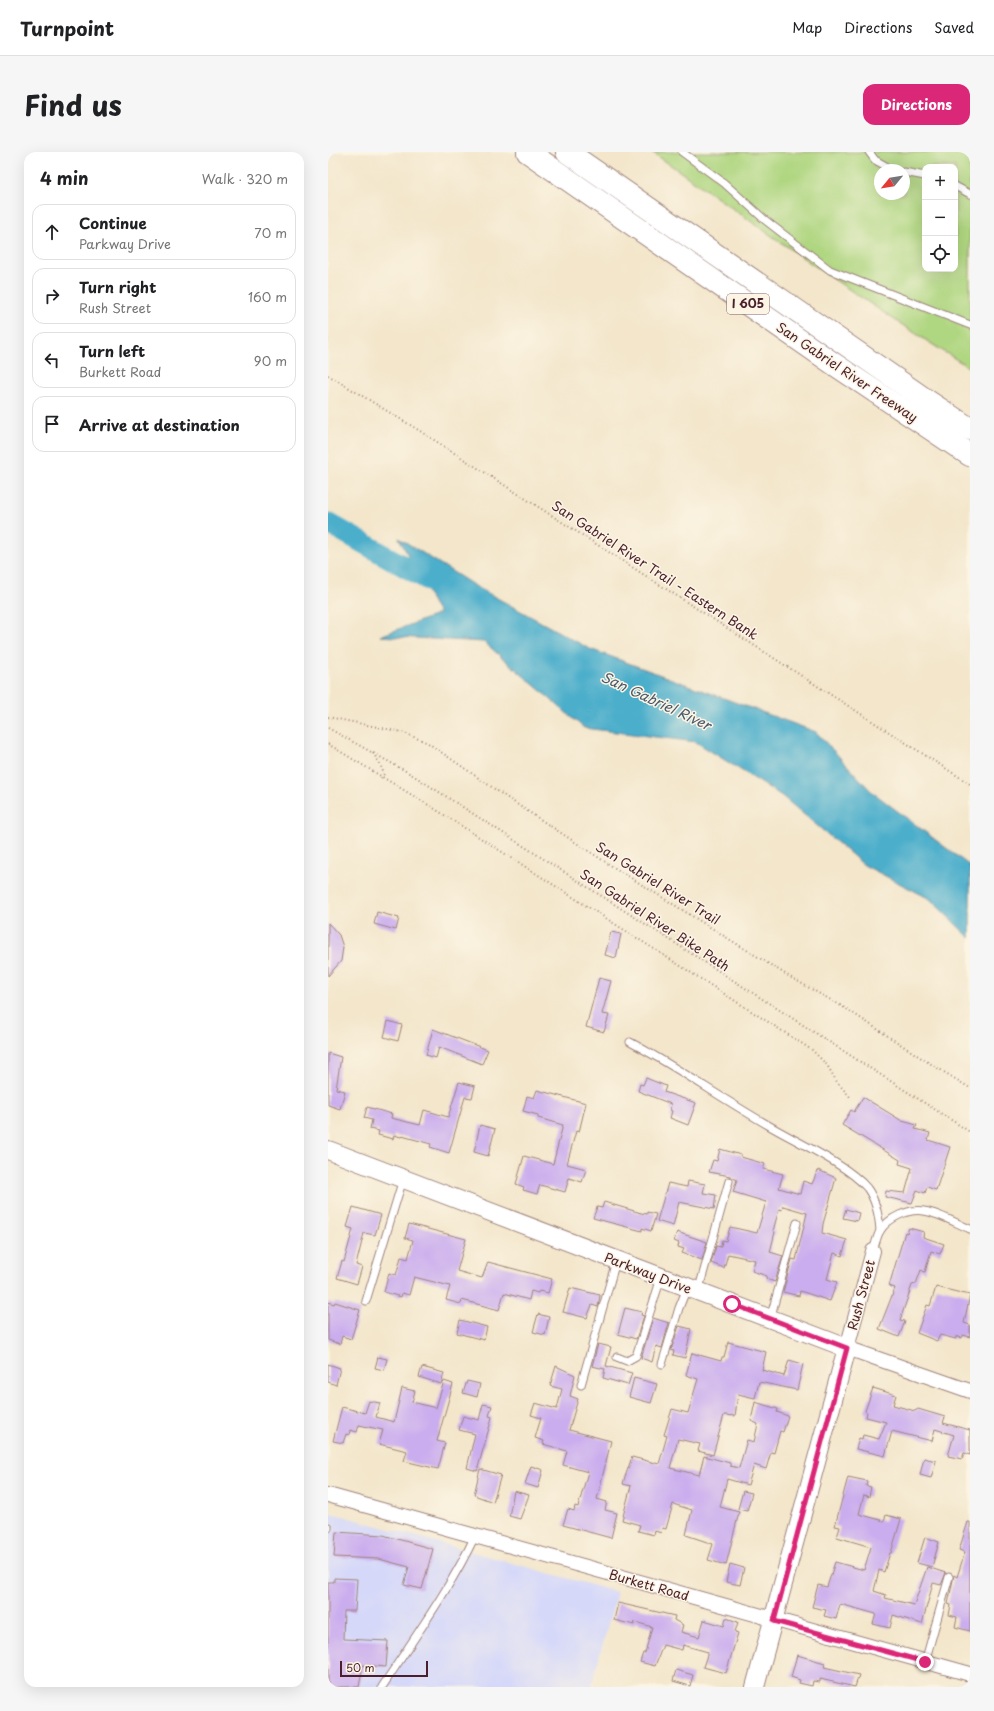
<!DOCTYPE html>
<meta charset="utf-8">
<style>
body{margin:0;font-family:"Playpen Sans",sans-serif;background:#f6f6f6;color:#202124}
.controls{position:absolute;right:12px;top:12px;display:grid;overflow:hidden;border-radius:8px;box-shadow:0 4px 16px #0002}
.controls button{width:36px;height:36px;display:grid;place-items:center;padding:0;border:0;border-bottom:1px solid #e0e0e0;background:#fff;color:#202124;font:20px sans-serif}
.compass{position:absolute;left:546px;top:12px;width:36px;height:36px;border-radius:50%;background:#fff;box-shadow:0 4px 16px #0002;rotate:240deg}
.scale{position:absolute;left:12px;bottom:10px;width:88px;box-sizing:border-box;padding-left:4px;border:2px solid #4a1f2b;border-top:0;font-size:11px;line-height:14px;white-space:nowrap;color:#4a1f2b;-webkit-text-stroke:3px #fcf5e5;paint-order:stroke}
.stop{position:absolute;width:12px;height:12px;margin:-9px;border:3px solid #db2777;border-radius:50%;background:#fff}
.stop.end{background:#db2777;border-color:#fff;box-shadow:0 1px 4px #0008}
.list{margin:0;padding:0;list-style:none}
h2{display:flex;justify-content:space-between;align-items:center;height:52px;margin:0;padding:0 16px;font-size:17px}
h2 small{font-size:13px;font-weight:400;color:#757577}
.list li{display:grid;grid-template-columns:26px 1fr auto;gap:12px;align-items:center;box-sizing:border-box;height:56px;margin:0 8px 8px;padding:0 8px;border:1px solid #e0e0e0;border-radius:12px}
.list b{display:block;font-size:15px;white-space:nowrap}
.list p{margin:0;font-size:13px;white-space:nowrap;color:#757577}
.list em{font-size:13px;font-style:normal;color:#757577}
.icon{flex:none;width:22px;height:22px;fill:none;stroke:currentColor;stroke-width:2;stroke-linecap:round;stroke-linejoin:round}
.map{position:relative;flex:none;width:642px;height:1535px;overflow:hidden;border-radius:12px}
header{display:flex;align-items:center;gap:24px;box-sizing:border-box;height:56px;padding:0 20px;background:#fff;border-bottom:1px solid #e0e0e0}
header strong{font-size:19px}
nav{display:flex;gap:22px;margin-inline-start:auto;font-size:14px}
.intro{display:flex;align-items:center;justify-content:space-between;box-sizing:border-box;height:96px;padding:0 24px}
h1{margin:0;font-size:28px}
.button{padding:10px 18px;border-radius:12px;background:#db2777;color:#fff;font-size:14px;font-weight:700}
main{display:flex;gap:24px;padding:0 24px}
aside{flex:1;background:#fff;border-radius:12px;box-shadow:0 4px 16px #0002}
.map>svg:first-child{display:block}
</style>
<header>
<strong>Turnpoint</strong>
<nav><a>Map</a><a>Directions</a><a>Saved</a></nav>
</header>
<div class="intro"><h1>Find us</h1><a class="button">Directions</a></div>
<main>
<aside>
<h2>4 min<small>Walk · 320 m</small></h2>
<ul class="list">
<li><svg class="icon" aria-label="ahead" viewBox="0 0 24 24"><path d="M12 20V5M6 11l6-6 6 6"/></svg><div><b>Continue</b><p>Parkway Drive</p></div><em>70 m</em></li>
<li><svg class="icon" aria-label="right" viewBox="0 0 24 24"><path d="M7 20v-9h11M14 6l5 5-5 5"/></svg><div><b>Turn right</b><p>Rush Street</p></div><em>160 m</em></li>
<li><svg class="icon" aria-label="left" viewBox="0 0 24 24"><path d="M17 20v-9H6M10 6l-5 5 5 5"/></svg><div><b>Turn left</b><p>Burkett Road</p></div><em>90 m</em></li>
<li><svg class="icon" aria-label="arrive" viewBox="0 0 24 24"><path d="M6 21V4h12l-3 4 3 4H6"/></svg><div><b>Arrive at destination</b></div></li>
</ul>
</aside>
<div class="map">
<svg width="642" height="1535" viewBox="0 0 642 1535">
<rect width="100%" height="100%" fill="#fcf5e5"/>
<filter id="ink" filterUnits="userSpaceOnUse"><feTurbulence type="fractalNoise" baseFrequency=".025" numOctaves="2"/><feDisplacementMap in="SourceGraphic" scale="8" xChannelSelector="R" yChannelSelector="G"/><feConvolveMatrix kernelMatrix="1 2 1 2 8 2 1 2 1" color-interpolation-filters="sRGB"/></filter>
<filter id="wash" filterUnits="userSpaceOnUse"><feTurbulence type="fractalNoise" baseFrequency=".012" numOctaves="4" result="noise"/><feDisplacementMap in="SourceGraphic" scale="16" xChannelSelector="R" yChannelSelector="G"/><feGaussianBlur stdDeviation="0.9" result="paint"/><feColorMatrix in="noise" values="0 0 0 0 0 0 0 0 0 0 0 0 0 0 0 0 0 1.4 0 .05"/><feComposite in="paint" operator="in"/></filter>
<g filter="url(#wash)">
<rect width="100%" height="100%" fill="#f3e6cb"/>
<!-- built -->
<path fill="#d5d8f9" d="M0,1360L289,1440L263,1535H0Z"/>
<!-- green -->
<path fill="#afd680" stroke="#7c7a56" fill-rule="evenodd" d="M324,0H642V216C533,149 429,73 324,0ZM597,15H627V117H597ZM552,18H576V42H552Z"/>
<!-- water -->
<path fill="#4baecb" stroke="#4a667b" d="M71,386L147,434L262,497L488,580L543,639L642,714V786L602,747L536,713L454,644L368,590L256,576L156,490L52,484L111,462Z"/>
<g fill="none" stroke-linecap="round" stroke-linejoin="round">
<!-- river -->
<path stroke="#4baecb" stroke-width="21" d="M0,371L116,437"/>
</g>
<g id="blocks">
<!-- building -->
<g fill="#caadee">
<path d="M49,760L71,766L68,778L46,772Z"/>
<path d="M0,771L11,783L15,795L13,809L0,824Z"/>
<path d="M283,780L293,782L288,806L277,803Z"/>
<path d="M271,826L283,829L274,862L281,863L276,880L258,875Z"/>
<path d="M60,869L74,873L70,889L56,885Z"/>
<path d="M105,877L160,898L154,912L111,895L108,906L98,903Z"/>
<path d="M0,901L13,905L8,937L17,939L12,957L0,953Z"/>
<path d="M318,926L338,934L336,940L368,951L360,973L342,966L344,959L342,958L343,952L310,939L312,932L315,933Z"/>
<path d="M131,930L147,934L144,946L137,945L121,1001L102,995L103,992L74,984L73,985L66,983L65,987L50,983L51,979L42,977L44,968L36,966L39,955L64,962L63,966L92,973L96,958L120,965Z"/>
<path d="M209,938L258,951L251,980L248,979L239,1012L258,1017L254,1030L241,1026L237,1040L212,1033L209,1042L195,1038L196,1035L188,1032L196,1004L225,1012L235,973L210,966V963L195,959L199,944L206,946Z"/>
<path d="M535,945L574,969L589,973L587,977L602,981L600,988L622,995L608,1038L599,1035L597,1041L589,1038L584,1051L557,1045L558,1039L577,1041L584,1016L571,1012L572,1008L514,973L523,958L526,960Z"/>
<path d="M152,973L167,977L160,1004L146,1000Z"/>
<path d="M392,997L413,1003V1005L437,1012L435,1017L455,1022L451,1036L472,1042L475,1029L484,1032L490,1018L508,1026L495,1072L494,1081L519,1088L514,1104L506,1101L499,1127L509,1130L502,1149L472,1139L471,1144L455,1140L464,1107L468,1108L479,1061L455,1054L454,1058L451,1057L445,1079L447,1080L442,1100L455,1104L447,1130L438,1127L439,1124L424,1119L427,1108L400,1102L396,1116L383,1111L388,1094L393,1095L394,1088L398,1089L402,1075L429,1081L438,1050L405,1040L409,1028L402,1024L381,1020L385,1008L389,1009Z"/>
<path d="M360,1029L377,1032L375,1041L388,1043L386,1057L351,1050L345,1074L329,1069L340,1031L359,1035Z"/>
<path d="M276,1050L313,1061L319,1062V1060L328,1062L323,1079L314,1076V1079L265,1066L269,1055L274,1056Z"/>
<path d="M25,1055L53,1063L47,1083L36,1081L28,1113L34,1115L29,1132L9,1126L14,1109L16,1110L25,1077L19,1075Z"/>
<path d="M518,1057L531,1061L529,1069L515,1066Z"/>
<path d="M81,1072L138,1087L129,1119L154,1126L160,1110L224,1127L220,1141L211,1139L210,1141L203,1139L201,1148L176,1141L171,1158L134,1148L133,1152L118,1148L122,1134L86,1125L81,1143L74,1141L73,1145L56,1140L61,1121L68,1123L73,1105L80,1107L85,1088L77,1086Z"/>
<path d="M581,1076L596,1080L595,1085L616,1092L612,1102L603,1099L597,1120L593,1118L588,1132L584,1133L572,1168L577,1169L571,1185L551,1177L567,1136L561,1134L577,1080L579,1081Z"/>
<path d="M349,1080L379,1090L374,1108L354,1101L356,1097L350,1095L351,1091L346,1089Z"/>
<path d="M608,1135L642,1143L636,1171L642,1173V1185L635,1183L634,1186L628,1184V1187L612,1183L609,1189L589,1181L599,1153L602,1154Z"/>
<path d="M242,1136L272,1143L270,1155L264,1153L259,1166L235,1160Z"/>
<path d="M0,1150L6,1152L7,1150L32,1158L23,1187L14,1184L12,1192L0,1188Z"/>
<path d="M297,1156L314,1160L313,1163L316,1164L308,1187L290,1182Z"/>
<path d="M210,1162L221,1165L217,1183L205,1180Z"/>
<path d="M325,1166L341,1171L334,1196L328,1194L324,1210L313,1206Z"/>
<path d="M132,1168L159,1175L156,1188L129,1181Z"/>
<path d="M351,1174L363,1177L357,1206L345,1203L346,1199L343,1198Z"/>
<path d="M400,1190L438,1200L434,1218L456,1224L461,1208L475,1212L469,1238L431,1230L427,1246L410,1242L407,1264L396,1263L385,1303L370,1299L372,1292L350,1287L342,1316L371,1323L376,1304L402,1311V1314L411,1316L419,1288L426,1290L430,1272L423,1269L427,1250L450,1257L449,1260L460,1264L455,1280L452,1279L446,1301L443,1300L438,1317L426,1313L420,1333L399,1327L392,1355L411,1360L398,1413L380,1408L385,1392L358,1383L364,1358L345,1352L338,1377L334,1376L333,1381L327,1379L326,1383L310,1379L312,1373L294,1368L303,1334L295,1332L296,1328L304,1305L331,1312L339,1284L336,1283L344,1257L360,1261L370,1227L358,1223L364,1201L393,1209L394,1205H396Z"/>
<path d="M270,1192L283,1195L278,1214L304,1221L300,1233L275,1226L277,1217L264,1214Z"/>
<path d="M50,1205L59,1207L56,1218L47,1216Z"/>
<path d="M0,1212L12,1216L8,1233L0,1230Z"/>
<path d="M228,1214L247,1223L242,1244L250,1247L241,1278L283,1289L269,1347L279,1350L277,1358L289,1361L283,1386L235,1373L240,1357L246,1359L247,1354L250,1355L260,1320L235,1313L239,1299L215,1292L216,1289L207,1286L213,1266L203,1263L207,1251L229,1257L234,1237L222,1234Z"/>
<path d="M94,1215L116,1221L113,1232L91,1225Z"/>
<path d="M306,1226L329,1232L323,1251L301,1245Z"/>
<path d="M116,1229L125,1232L109,1289L117,1291L110,1317L76,1309L79,1299L51,1292L55,1278L31,1273L29,1280L22,1278L21,1283L18,1282L15,1291L5,1289L14,1255L37,1261L41,1249L52,1251L48,1265L66,1270L74,1236L87,1239L84,1250L108,1256Z"/>
<path d="M139,1229L152,1232L149,1245L135,1241Z"/>
<path d="M545,1236L568,1243L565,1253L587,1259L590,1257L617,1265L615,1271L642,1278V1303L636,1301L634,1307L620,1304L626,1283L607,1277L604,1289L564,1279L557,1304L528,1297L531,1286L534,1287L535,1283L551,1287L558,1270L538,1265L539,1260L537,1259Z"/>
<path d="M155,1252L164,1254L161,1264L164,1265L163,1269L149,1319L139,1316L147,1282L131,1278L135,1264L151,1268Z"/>
<path d="M596,1306L608,1309L603,1326L592,1323Z"/>
<path d="M203,1314L215,1318L210,1336L197,1332Z"/>
<path d="M152,1317L173,1323L165,1350L146,1343Z"/>
<path d="M520,1325L539,1329L538,1334L543,1335L541,1345L536,1343L531,1362L556,1369L558,1363L573,1367L563,1401H562L556,1420L551,1418L546,1439L558,1443L557,1446L586,1453L599,1415L618,1421L613,1433L605,1431L594,1472L565,1463L562,1476L545,1472L548,1462L512,1452L508,1467L496,1464L498,1458L484,1455L490,1433L499,1435L507,1410L536,1418L543,1395L509,1385L512,1375L507,1374Z"/>
<path d="M186,1339L201,1343L192,1367L181,1364Z"/>
<path d="M415,1339L424,1341L419,1359L410,1357Z"/>
<path d="M640,1370H642V1479L627,1475L629,1465L621,1463L623,1453L620,1452L626,1423L629,1425L637,1400L631,1398Z"/>
<path d="M8,1380L55,1383L105,1397L94,1437L76,1433L81,1415L51,1407L6,1405Z"/>
<path d="M597,1385L611,1390L604,1415L589,1411Z"/>
<path d="M402,1412L416,1416L412,1433L398,1430Z"/>
<path d="M6,1426L29,1427L27,1459H16L15,1487L60,1489L58,1515L35,1513L31,1535H0V1430H6Z"/>
<path d="M290,1451L347,1464L346,1468L355,1473L353,1480L371,1485L376,1468L396,1474L398,1466L410,1470L407,1480L410,1481L398,1521L375,1515L380,1500L355,1493L354,1498L335,1493L327,1514L312,1510L315,1501H317L324,1475L307,1470L306,1473L286,1468Z"/>
<path d="M469,1503L497,1511L496,1515L531,1523L527,1535L492,1527V1530L485,1529L484,1534L471,1531L472,1528L463,1525Z"/>
<path d="M348,1518L365,1523L362,1534L345,1529Z"/>
</g>
</g>
</g>
<g filter="url(#ink)">
<use href="#blocks" fill-opacity="0" stroke="#9e827b" stroke-width="1"/>
<g fill="none" stroke-linecap="round" stroke-linejoin="round">
<!-- service casing -->
<g stroke="#9e827b" stroke-width="9">
<g id="service">
<path d="M354,0L396,31L437,68L502,118L642,173"/>
<path d="M541,0L547,8L565,18"/>
<path d="M576,20L597,24"/>
<path d="M627,34L642,42"/>
<path d="M302,890C349,915 393,946 440,973C467,989 520,1013 539,1036C548,1048 551,1064 552,1079"/>
<path d="M545,1099C547,1093 549,1084 552,1079C560,1066 581,1056 596,1059C610,1061 628,1071 642,1077"/>
<path d="M370,1140L401,1029"/>
<path d="M38,1149L75,1027"/>
<path d="M442,1167L469,1071"/>
<path d="M289,1205L299,1209L308,1204L333,1126"/>
<path d="M334,1212L351,1156L359,1136"/>
<path d="M253,1233L288,1109"/>
<path d="M0,1375V1376"/>
<path d="M597,1510L621,1425"/>
<path d="M54,1535C86,1486 122,1437 147,1384"/>
</g>
</g>
<!-- minor casing -->
<g stroke="#9e827b" stroke-width="16">
<g id="minor">
<path d="M545,1099L519,1196L642,1239"/>
<path d="M0,1343L642,1522"/>
</g>
</g>
<!-- tertiary casing -->
<g stroke="#9e827b" stroke-width="20">
<path id="tertiary" d="M0,998L519,1196L427,1535"/>
</g>
<!-- motorway casing -->
<g stroke="#9e827b" stroke-width="24">
<g id="motorway">
<path d="M200,0L503,210L642,303"/>
<path d="M239,0L601,250L642,277"/>
</g>
</g>
<!-- path -->
<g stroke="#9e827b" stroke-width="2" stroke-dasharray="1 3" stroke-linecap="butt">
<path d="M0,223L92,279L642,632"/>
<path d="M0,565L74,580L100,591L181,647L279,711L462,825L517,856L595,907L642,936"/>
<path d="M0,576L83,622L642,980"/>
<path d="M0,592L107,657L484,898L499,913L509,930L523,946"/>
<path d="M45,601L52,612L56,622L53,626"/>
</g>
<!-- service -->
<use href="#service" stroke="#fff" stroke-width="7"/>
<!-- minor -->
<use href="#minor" stroke="#fff" stroke-width="14"/>
<!-- tertiary -->
<use href="#tertiary" stroke="#fff" stroke-width="18"/>
<!-- motorway -->
<use href="#motorway" stroke="#fff" stroke-width="22"/>
</g>
</g>
<g fill="none" stroke-linecap="round" stroke-linejoin="round" filter="url(#ink)">
<!-- route -->
<path stroke="#db2777" stroke-width="5" d="M404,1152L519,1196L446,1469L597,1510"/>
</g>
<g text-anchor="middle" stroke-width="3" stroke-linejoin="round" paint-order="stroke">
<!-- shield labels -->
<rect fill="#fcf5e5" stroke="#7f5f63" stroke-width="1" x="399" y="142" width="42" height="20" rx="3"/>
<g font-size="12" font-weight="bold" fill="#4a1f2b">
<text x="420" y="156">I 605</text>
</g>
<!-- street labels -->
<g font-size="13" fill="#4a1f2b" stroke="#fcf5e5">
<text transform="translate(519 220) rotate(34)" y="5">San Gabriel River Freeway</text>
<text transform="translate(327 418) rotate(33)" y="5">San Gabriel River Trail - Eastern Bank</text>
<text transform="translate(330 731) rotate(32)" y="5">San Gabriel River Trail</text>
<text transform="translate(327 768) rotate(33)" y="5">San Gabriel River Bike Path</text>
<text transform="translate(320 1121) rotate(21)" y="5">Parkway Drive</text>
<text transform="translate(533 1143) rotate(-75)" y="5">Rush Street</text>
<text transform="translate(321 1433) rotate(16)" y="5">Burkett Road</text>
</g>
<!-- water labels -->
<g font-size="14" font-style="italic" fill="#4a586b" stroke="#fcf5e5">
<text transform="translate(328 549) rotate(25)" y="5">San Gabriel River</text>
</g>
</g>
</svg>
<div class="controls">
<button>+</button>
<button>−</button>
<button><svg class="icon" aria-label="locate" viewBox="0 0 24 24"><circle cx="12" cy="12" r="6"/><path d="M12 2v4M12 18v4M2 12h4M18 12h4"/></svg></button>
</div>
<svg class="compass" viewBox="-18 -18 36 36"><path d="M0-13l5 13h-10z" fill="#e53935"/><path d="M0 13l5-13h-10z" fill="#757577"/></svg>
<div class="scale">50 m</div>
<div class="stop" style="left:404px;top:1152px"></div>
<div class="stop end" style="left:597px;top:1510px"></div>
</div>
</main>
